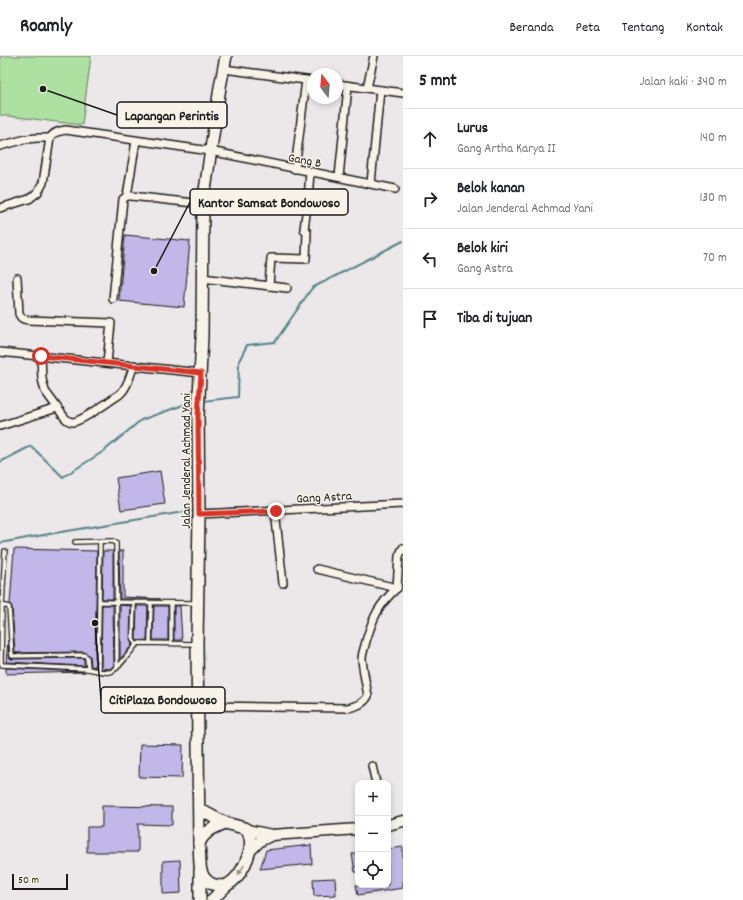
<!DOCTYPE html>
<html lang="id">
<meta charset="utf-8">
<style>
body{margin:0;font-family:Dekko,sans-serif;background:#f6f6f6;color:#202124}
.controls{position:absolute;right:12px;bottom:12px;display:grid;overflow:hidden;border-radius:8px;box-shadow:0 2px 6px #0003}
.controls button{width:36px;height:36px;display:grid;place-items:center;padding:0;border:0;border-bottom:1px solid #e0e0e0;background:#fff;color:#202124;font:20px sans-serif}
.compass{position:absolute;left:307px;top:12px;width:36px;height:36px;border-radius:50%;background:#fff;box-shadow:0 2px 6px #0003;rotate:344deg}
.scale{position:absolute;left:12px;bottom:10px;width:56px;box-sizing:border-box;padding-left:4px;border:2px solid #1c1c1c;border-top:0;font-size:11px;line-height:14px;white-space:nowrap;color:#1c1c1c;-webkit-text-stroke:3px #f7f3e8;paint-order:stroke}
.stop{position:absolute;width:12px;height:12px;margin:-9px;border:3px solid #d93025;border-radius:50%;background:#fff}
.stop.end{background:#d93025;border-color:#fff;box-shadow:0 1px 4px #0008}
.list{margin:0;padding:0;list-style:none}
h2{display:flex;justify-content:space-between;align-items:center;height:52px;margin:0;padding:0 16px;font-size:17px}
h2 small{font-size:13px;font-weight:400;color:#757577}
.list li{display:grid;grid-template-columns:26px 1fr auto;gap:12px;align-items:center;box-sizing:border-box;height:60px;padding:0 16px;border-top:1px solid #e0e0e0}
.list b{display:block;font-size:15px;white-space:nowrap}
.list p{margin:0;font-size:13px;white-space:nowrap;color:#757577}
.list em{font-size:13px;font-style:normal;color:#757577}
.icon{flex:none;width:22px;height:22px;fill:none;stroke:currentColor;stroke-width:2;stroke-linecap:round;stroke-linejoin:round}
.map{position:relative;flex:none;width:403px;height:844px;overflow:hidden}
header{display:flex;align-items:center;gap:24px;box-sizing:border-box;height:56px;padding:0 20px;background:#fff;border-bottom:1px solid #e0e0e0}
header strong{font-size:19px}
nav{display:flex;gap:22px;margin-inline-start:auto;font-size:14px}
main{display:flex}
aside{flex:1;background:#fff}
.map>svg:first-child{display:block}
</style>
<header>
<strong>Roamly</strong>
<nav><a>Beranda</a><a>Peta</a><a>Tentang</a><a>Kontak</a></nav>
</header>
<main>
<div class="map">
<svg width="403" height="844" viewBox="0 0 403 844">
<rect width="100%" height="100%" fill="#ece7e8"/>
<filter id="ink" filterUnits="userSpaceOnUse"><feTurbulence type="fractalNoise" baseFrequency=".025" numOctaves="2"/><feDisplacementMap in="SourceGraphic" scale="8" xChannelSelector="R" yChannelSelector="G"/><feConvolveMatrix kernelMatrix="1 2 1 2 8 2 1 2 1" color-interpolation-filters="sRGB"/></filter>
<g filter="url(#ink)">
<!-- green -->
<path fill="#aee0a1" stroke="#657e5e" d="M1,0H91L82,69L0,59V7Z"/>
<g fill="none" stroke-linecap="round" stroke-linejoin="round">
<!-- stream -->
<g stroke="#548489" stroke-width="2">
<path d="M203,345L238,341L239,305L247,289L275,286L312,232L403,185"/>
<path d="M0,406L31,390L63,421L104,395L141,364L189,347L195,346"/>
<path d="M202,454L402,445"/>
<path d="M0,487L49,478L196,454"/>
</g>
</g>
<!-- building -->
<g fill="#c1b7e8" stroke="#1c1c1c">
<path d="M125,179L190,185L184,251L119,245Z"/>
<path d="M160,415L165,448L121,454L116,422Z"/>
<path d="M14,493L97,495L95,611L91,610L90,600L84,596L15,597L12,551L10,548Z"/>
<path d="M103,495H113V543H102Z"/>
<path d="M119,495H123V541L160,543H120Z"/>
<path d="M102,549H113L114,610L109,613L101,612Z"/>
<path d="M120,549L131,550L130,583L132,589L120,603Z"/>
<path d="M137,550H148L147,584L137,585L136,582Z"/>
<path d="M154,550H168V584H153Z"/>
<path d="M174,550H180L182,584H174Z"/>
<path d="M8,584L9,600L11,603L83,602L84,603V610L6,606Z"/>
<path d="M6,612L85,616L6,618Z"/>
<path d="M140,688L183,689L182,722L139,721Z"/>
<path d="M102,750L172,751V769L138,768V796H87V771H102Z"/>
<path d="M311,789L312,808L260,813L266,794Z"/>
<path d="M403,791V832L358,839L356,829H388V793Z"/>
<path d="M352,798H358V816H355Z"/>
<path d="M180,804L181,837L163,838V805Z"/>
<path d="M335,822L336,839L314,840L313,823Z"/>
</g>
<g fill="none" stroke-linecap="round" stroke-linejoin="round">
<!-- lane casing -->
<g stroke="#1c1c1c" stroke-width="6">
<g id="lane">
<path d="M75,486L113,485L116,487L117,612"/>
<path d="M5,495L2,550L1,606L2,609L88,613C95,614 102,617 110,616C117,615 131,595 136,589L140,587L196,588"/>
<path d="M100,546L197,547"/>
<path d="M134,546L133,583L136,589"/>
<path d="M2,550H7L9,551L12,600L84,599L87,601L88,613"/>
<path d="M150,587L151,547"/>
<path d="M171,587V547"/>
<path d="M98,615L100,486"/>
</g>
</g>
<!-- street casing -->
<g stroke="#1c1c1c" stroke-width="10">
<g id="street">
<path d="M224,13L313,25"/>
<path d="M337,28L403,37"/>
<path d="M367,32L374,0"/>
<path d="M0,90L26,83L37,82H50"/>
<path d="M295,113L306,24"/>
<path d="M339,121L348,30"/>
<path d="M371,127L380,34"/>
<path d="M127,140L136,85"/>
<path d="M0,152L29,143L38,136L43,127L50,82C54,76 59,75 66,74L210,95L395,133"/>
<path d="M17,222L19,258C21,263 24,263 28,264L111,267L107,307"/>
<path d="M202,222L287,232"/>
<path d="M269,230L271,202L306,203L307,176L304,173L308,143L310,116"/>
<path d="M113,243L123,143L127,140H131L203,148"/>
<path d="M0,296L201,317"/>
<path d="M41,300L42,323L45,335L65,362C68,365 70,366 73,366C83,365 111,344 120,338C128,331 130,319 134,309"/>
<path d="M0,370L57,352"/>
<path d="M275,455L283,527"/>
<path d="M199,458L403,448"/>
<path d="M317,513L397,532"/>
<path d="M397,532L399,500L403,492"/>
<path d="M198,650L348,652C356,650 364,648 368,640C366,628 363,615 362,603C362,597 365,591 366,585C373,562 378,549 397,532"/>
<path d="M372,710L376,727"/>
</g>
</g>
<!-- secondary casing -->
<g stroke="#1c1c1c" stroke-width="13">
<g id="secondary">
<path d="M388,769L403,765"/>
<path d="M247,774L272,779L358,773"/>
<path d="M250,795L260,785L272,779"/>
</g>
</g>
<!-- primary casing -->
<g stroke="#1c1c1c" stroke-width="14">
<g id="primary">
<path d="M199,753C208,758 216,763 226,767C231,769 243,771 246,773C249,775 249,779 250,782C253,796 241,822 227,829C223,830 217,830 212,828C207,826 203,821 201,815C199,807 200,795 199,787L197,588L199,458L198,360L202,281L203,148L220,31L226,0"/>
<path d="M199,787C205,775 213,772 225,767"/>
<path d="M200,844V815"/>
<path d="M212,844L227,829"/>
</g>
</g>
<!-- lane -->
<use href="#lane" stroke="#f7f3e8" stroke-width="3.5"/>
<!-- street -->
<use href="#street" stroke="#f7f3e8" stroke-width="7"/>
<!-- secondary -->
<use href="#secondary" stroke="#f7f3e8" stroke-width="10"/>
<!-- primary -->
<use href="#primary" stroke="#f7f3e8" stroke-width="11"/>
</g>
<!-- one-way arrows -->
<defs><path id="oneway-solid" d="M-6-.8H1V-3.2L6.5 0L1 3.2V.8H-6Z"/></defs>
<use fill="#94928c" href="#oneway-solid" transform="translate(241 814) rotate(122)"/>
</g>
<g fill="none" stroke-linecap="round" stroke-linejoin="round" filter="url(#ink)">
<!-- route -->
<path stroke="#d93025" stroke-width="5" d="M41,300L201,317L198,360L199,458L276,455"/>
</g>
<g text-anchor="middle" stroke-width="3" stroke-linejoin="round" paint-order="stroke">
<!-- street labels -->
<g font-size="13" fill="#1c1c1c" stroke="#f7f3e8">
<text transform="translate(305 103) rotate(11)" y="5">Gang B</text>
<text transform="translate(185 405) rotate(-90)" y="5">Jalan Jenderal Achmad Yani</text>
<text transform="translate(324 440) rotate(-3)" y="5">Gang Astra</text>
</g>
</g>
<!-- callouts -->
<path fill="none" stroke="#1c1c1c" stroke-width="1.5" d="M43 33L117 59M154 215L190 146M95 567L101 644"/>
<g fill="#1c1c1c" stroke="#f7f3e8" stroke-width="1.5">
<circle cx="43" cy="33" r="4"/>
<circle cx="154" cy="215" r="4"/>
<circle cx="95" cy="567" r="4"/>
</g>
<g fill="#f7f3e8" stroke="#1c1c1c" stroke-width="1.5">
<rect x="117" y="46" width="110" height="26" rx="4"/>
<rect x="190" y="133" width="158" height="26" rx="4"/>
<rect x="101" y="631" width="124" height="26" rx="4"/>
</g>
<g font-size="14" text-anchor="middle" font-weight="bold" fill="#1c1c1c">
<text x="172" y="64">Lapangan Perintis</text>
<text x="269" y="151">Kantor Samsat Bondowoso</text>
<text x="163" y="648">CitiPlaza Bondowoso</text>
</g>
</svg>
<div class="controls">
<button>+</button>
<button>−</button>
<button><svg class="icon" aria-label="locate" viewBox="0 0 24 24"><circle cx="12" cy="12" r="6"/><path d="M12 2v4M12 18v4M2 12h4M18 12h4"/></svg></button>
</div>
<svg class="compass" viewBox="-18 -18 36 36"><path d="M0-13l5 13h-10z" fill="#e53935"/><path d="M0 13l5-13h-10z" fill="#757577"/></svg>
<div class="scale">50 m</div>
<div class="stop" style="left:41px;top:300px"></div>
<div class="stop end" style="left:276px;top:455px"></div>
</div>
<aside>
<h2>5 mnt<small>Jalan kaki · 340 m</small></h2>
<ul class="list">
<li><svg class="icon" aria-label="ahead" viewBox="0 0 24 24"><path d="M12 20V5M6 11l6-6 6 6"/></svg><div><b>Lurus</b><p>Gang Artha Karya II</p></div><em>140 m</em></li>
<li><svg class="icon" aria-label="right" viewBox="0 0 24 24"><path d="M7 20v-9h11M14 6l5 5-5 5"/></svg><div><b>Belok kanan</b><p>Jalan Jenderal Achmad Yani</p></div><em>130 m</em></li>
<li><svg class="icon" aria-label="left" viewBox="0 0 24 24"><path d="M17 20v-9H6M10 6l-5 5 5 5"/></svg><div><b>Belok kiri</b><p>Gang Astra</p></div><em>70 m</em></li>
<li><svg class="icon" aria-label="arrive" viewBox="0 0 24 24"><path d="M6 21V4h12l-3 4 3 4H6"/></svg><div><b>Tiba di tujuan</b></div></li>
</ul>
</aside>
</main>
